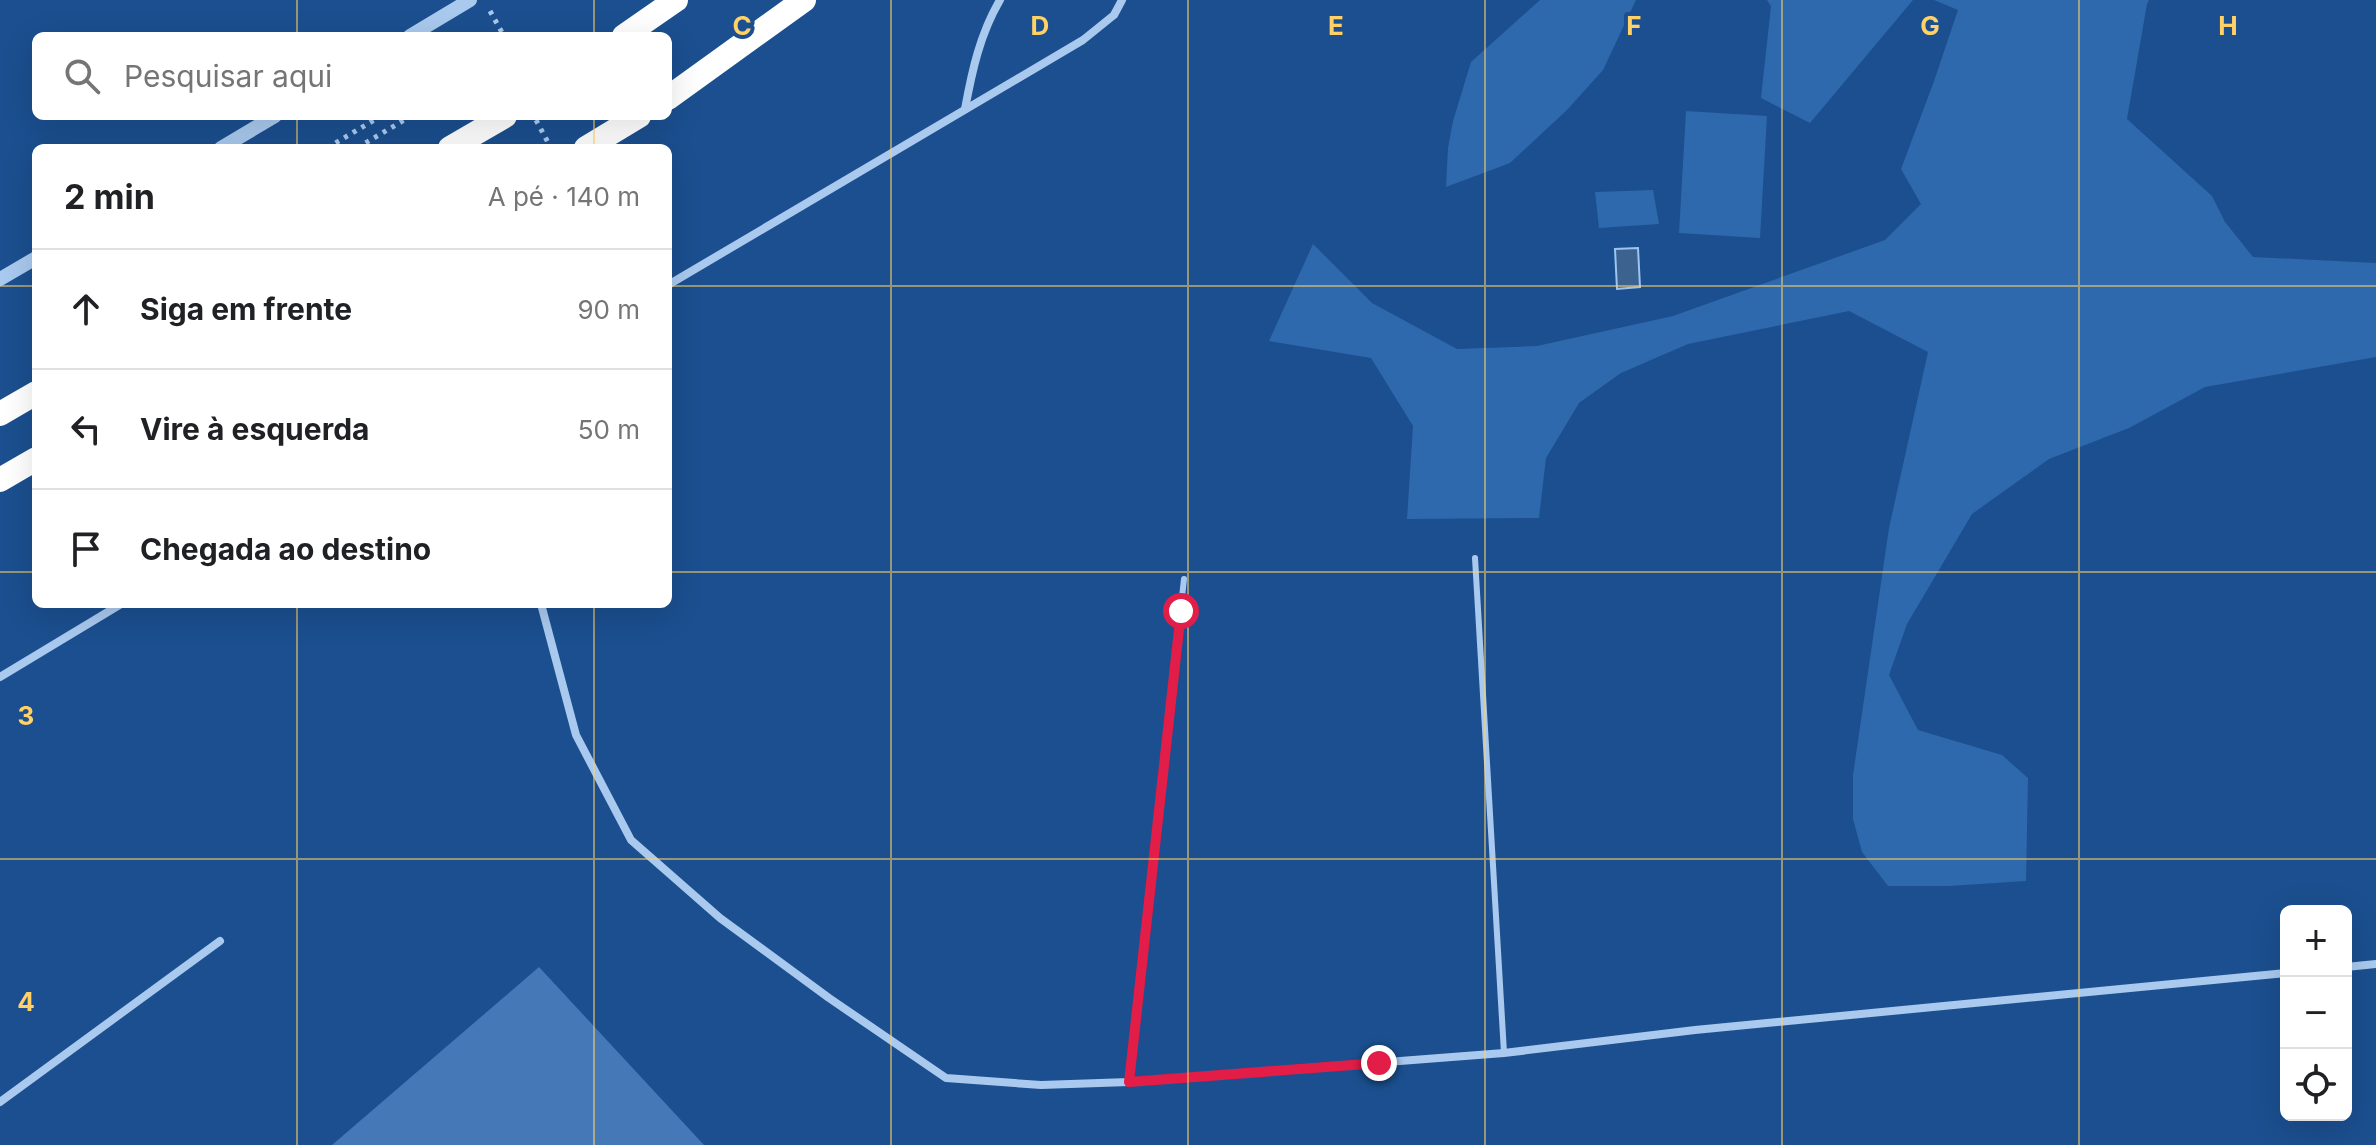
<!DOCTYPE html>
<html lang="pt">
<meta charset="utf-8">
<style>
body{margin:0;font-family:Inter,sans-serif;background:#f6f6f6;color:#202124}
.controls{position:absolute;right:24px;bottom:24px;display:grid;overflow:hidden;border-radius:12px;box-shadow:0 8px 32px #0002}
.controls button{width:72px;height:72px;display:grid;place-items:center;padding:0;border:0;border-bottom:2px solid #e0e0e0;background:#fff;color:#202124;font:40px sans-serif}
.stop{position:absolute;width:24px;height:24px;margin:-18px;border:6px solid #e11d48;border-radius:50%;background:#fff}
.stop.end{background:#e11d48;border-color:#fff;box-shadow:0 2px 8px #0008}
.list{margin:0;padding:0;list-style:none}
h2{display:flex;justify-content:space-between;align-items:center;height:104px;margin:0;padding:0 32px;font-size:34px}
h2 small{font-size:26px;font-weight:400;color:#757577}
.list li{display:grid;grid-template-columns:52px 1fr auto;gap:24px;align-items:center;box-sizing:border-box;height:120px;padding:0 32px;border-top:2px solid #e0e0e0}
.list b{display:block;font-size:30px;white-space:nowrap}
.list em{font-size:26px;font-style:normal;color:#757577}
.icon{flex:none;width:44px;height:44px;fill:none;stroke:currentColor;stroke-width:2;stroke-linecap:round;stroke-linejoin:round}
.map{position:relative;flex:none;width:2376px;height:1145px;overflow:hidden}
.search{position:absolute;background:#fff;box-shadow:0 8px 32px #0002;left:32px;top:32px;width:640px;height:88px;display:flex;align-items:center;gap:20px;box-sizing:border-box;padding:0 28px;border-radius:12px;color:#757577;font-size:30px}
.panel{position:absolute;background:#fff;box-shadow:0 8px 32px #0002;left:32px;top:144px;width:640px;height:464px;border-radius:12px}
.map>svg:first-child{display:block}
</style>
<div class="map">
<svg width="2376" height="1145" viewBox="0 0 2376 1145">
<rect width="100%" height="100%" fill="#1b4f8f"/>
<!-- green -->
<g fill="#2e69ad">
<path d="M1540,0H1636L1603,70L1567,110L1510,163L1446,187L1448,148L1453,121L1471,62Z"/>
<path d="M1767,0H1913L1810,123L1761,98L1771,6Z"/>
<path d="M1934,0H2149L2147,4L2127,119L2212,196L2225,222L2253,257L2376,263V357L2205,387L2129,428L2049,459L1972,514L1907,624L1889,675L1918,730L2002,755L2028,778L2026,881L1949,886H1888L1862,852L1853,819V775L1889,528L1928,352L1849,311L1688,344L1621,373L1579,403L1546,458L1539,518L1407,519L1413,426L1371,358L1269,341L1313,244L1372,303L1457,349L1537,346L1673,316L1885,240L1921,204L1901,169L1933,84L1958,10Z"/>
<path d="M1686,111L1767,116L1760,238L1679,233Z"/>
<path d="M1653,190L1659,224L1599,228L1595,192Z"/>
</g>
<!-- water -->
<path fill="#3c6290" stroke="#9cc4f0" stroke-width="2" d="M1638,248L1640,287L1617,289L1615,249Z"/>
<!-- building -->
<path fill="#4478b7" d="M539,967L704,1145H332Z"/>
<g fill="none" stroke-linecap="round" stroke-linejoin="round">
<!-- path -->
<g stroke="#a9c9ee" stroke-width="5" stroke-dasharray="4 6" stroke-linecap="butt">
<path d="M490,11L504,36"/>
<path d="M536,120L551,148"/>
<path d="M327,148L381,116"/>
<path d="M357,148L411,116"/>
</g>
<!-- service -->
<g stroke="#a9c9ee" stroke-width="6">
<path d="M1475,558L1504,1053"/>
<path d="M1129,1082L1184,579"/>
</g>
<!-- minor -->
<g stroke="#a9c9ee" stroke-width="8">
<path d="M965,109C972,71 980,34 1000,0"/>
<path d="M668,285L1083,40L1114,15L1122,0"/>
<path d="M541,604L576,735L631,840L720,918L829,998L946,1078L1041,1085L1129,1082L1504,1053L1695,1030L2286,973"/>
<path d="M0,677L121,604"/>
<path d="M2346,967L2376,964"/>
<path d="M0,1102L220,941"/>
</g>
<!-- tertiary -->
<g stroke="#a9c9ee" stroke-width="14">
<path d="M410,36L470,0"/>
<path d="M221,148L275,116"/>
<path d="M0,279L36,258"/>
</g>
<!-- motorway -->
<g stroke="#fff" stroke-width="24">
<path d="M624,36L676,0"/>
<path d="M668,98L804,0"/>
<path d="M450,148L505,116"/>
<path d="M586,148L639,116"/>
<path d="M0,414L36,393"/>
<path d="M0,480L36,459"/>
</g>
</g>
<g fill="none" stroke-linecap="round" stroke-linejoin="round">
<!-- route -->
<path stroke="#e11d48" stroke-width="10" d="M1181,611L1129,1082L1379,1063"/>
</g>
<!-- grid -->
<path fill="none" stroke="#ffd166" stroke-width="2" stroke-opacity="0.55" d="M297,0V36M594,0V36M891,0V1145M1188,0V1145M1485,0V1145M1782,0V1145M2079,0V1145M297,116V148M594,116V148M0,286H36M668,286H2376M0,572H36M668,572H2376M297,604V1145M594,604V1145M0,859H2376"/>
<g font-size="26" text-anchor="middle" font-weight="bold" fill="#ffd166" stroke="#1b4f8f" stroke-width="8" stroke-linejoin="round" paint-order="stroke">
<text x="742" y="35">C</text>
<text x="1040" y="35">D</text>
<text x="1336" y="35">E</text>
<text x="1634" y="35">F</text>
<text x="1930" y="35">G</text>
<text x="2228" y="35">H</text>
<text x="26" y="725">3</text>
<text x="26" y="1011">4</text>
</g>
</svg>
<div class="controls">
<button>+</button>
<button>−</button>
<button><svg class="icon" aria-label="locate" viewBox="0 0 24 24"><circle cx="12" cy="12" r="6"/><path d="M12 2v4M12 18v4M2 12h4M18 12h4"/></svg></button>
</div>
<div class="stop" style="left:1181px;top:611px"></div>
<div class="stop end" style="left:1379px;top:1063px"></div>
<div class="search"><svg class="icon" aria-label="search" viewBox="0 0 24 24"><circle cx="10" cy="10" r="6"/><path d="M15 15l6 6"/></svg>Pesquisar aqui</div>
<section class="panel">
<h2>2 min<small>A pé · 140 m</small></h2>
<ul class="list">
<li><svg class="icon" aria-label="ahead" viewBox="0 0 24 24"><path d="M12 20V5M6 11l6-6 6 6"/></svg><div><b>Siga em frente</b></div><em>90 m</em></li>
<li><svg class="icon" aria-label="left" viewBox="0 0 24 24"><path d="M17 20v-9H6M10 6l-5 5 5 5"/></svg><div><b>Vire à esquerda</b></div><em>50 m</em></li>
<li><svg class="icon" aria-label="arrive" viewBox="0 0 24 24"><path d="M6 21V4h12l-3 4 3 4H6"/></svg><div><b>Chegada ao destino</b></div></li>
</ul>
</section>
</div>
